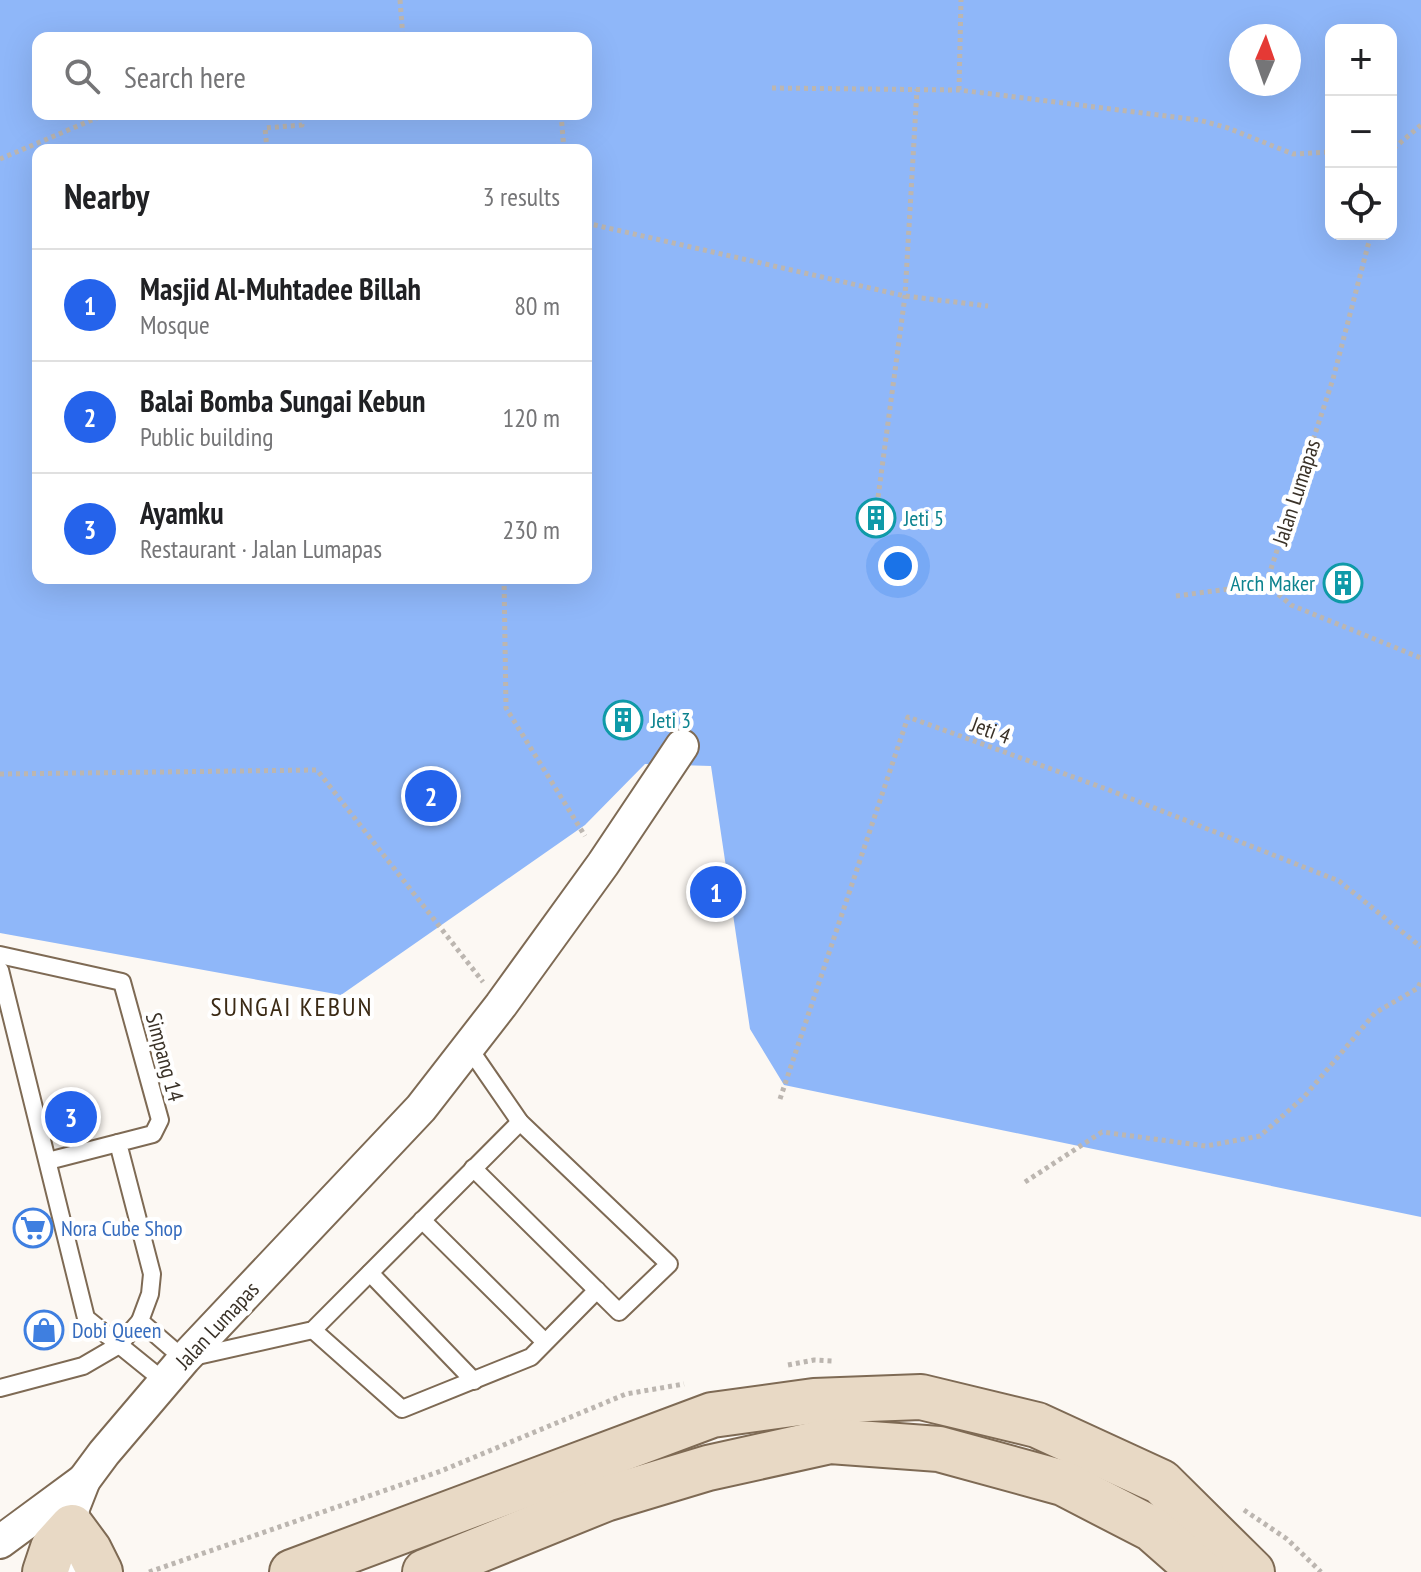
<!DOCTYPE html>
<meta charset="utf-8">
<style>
body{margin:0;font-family:"PT Sans Narrow",sans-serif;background:#f2f2f2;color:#202124}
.controls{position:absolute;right:24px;top:24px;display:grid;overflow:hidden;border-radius:16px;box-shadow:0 8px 32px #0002}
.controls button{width:72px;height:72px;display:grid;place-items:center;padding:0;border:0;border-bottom:2px solid #e0e0e0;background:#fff;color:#202124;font:40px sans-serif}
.compass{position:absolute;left:1229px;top:24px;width:72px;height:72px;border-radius:50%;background:#fff;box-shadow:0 8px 32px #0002;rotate:2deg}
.you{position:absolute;left:898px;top:566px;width:28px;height:28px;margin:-20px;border:6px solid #fff;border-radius:50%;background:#1a73e8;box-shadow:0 0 0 12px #1a73e833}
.badge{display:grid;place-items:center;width:52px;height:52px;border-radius:50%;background:#2563eb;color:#fff;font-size:26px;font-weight:700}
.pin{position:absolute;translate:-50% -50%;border:4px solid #fff;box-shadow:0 2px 8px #0006}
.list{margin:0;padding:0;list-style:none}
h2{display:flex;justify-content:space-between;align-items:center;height:104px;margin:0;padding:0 32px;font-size:34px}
h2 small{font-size:26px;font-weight:400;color:#757577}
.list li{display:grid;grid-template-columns:52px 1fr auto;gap:24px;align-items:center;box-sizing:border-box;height:112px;padding:0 32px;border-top:2px solid #e0e0e0}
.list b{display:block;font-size:30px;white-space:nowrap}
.list p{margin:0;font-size:26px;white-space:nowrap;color:#757577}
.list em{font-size:26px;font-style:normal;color:#757577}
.icon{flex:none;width:44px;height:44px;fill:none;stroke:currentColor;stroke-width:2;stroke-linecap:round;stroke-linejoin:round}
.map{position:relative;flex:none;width:1421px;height:1572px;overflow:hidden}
.search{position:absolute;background:#fff;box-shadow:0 8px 32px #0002;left:32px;top:32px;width:560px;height:88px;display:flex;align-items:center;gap:20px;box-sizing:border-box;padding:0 28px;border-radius:16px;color:#757577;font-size:30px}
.panel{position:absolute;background:#fff;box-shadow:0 8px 32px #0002;left:32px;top:144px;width:560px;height:440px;border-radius:16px}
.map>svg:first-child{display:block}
</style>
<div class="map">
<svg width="1421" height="1572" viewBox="0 0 1421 1572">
<rect width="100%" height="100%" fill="#fcf8f3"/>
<!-- water -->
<path fill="#8fb7f9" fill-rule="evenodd" d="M0,0H1421V1217L784,1085L750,1029L711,766L645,764L585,825L341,995L0,933ZM1331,30H1391V234H1331ZM1241,36H1289V84H1241ZM38,38H586V114H38ZM38,150H586V578H38Z"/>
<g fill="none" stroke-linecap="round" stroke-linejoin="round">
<!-- service casing -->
<g stroke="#7e6a54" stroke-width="20">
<g id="service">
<path d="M0,955L122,982L160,1120L153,1134L118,1143L152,1274L150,1294L140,1321L184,1359L313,1330L520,1122"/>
<path d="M0,970L86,1318L165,1382"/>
<path d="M469,1048L520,1122L669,1264L619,1312L473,1168"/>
<path d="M48,1161L118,1143"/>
<path d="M422,1220L545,1342"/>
<path d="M370,1273L474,1381"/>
<path d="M313,1330L402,1409L531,1357L597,1290"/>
<path d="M0,1388L83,1366L119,1345L140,1321"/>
</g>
</g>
<!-- minor casing -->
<g stroke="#7e6a54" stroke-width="36">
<g id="minor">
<path d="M0,1542L84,1480"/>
<path d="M70,1572L73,1508L84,1480L104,1453L184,1359L421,1108L501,1005L603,864L682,746"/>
</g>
</g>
<!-- secondary casing -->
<g stroke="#7e6a54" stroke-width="48">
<g id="secondary">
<path d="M45,1572L53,1548L72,1527L89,1550L100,1572"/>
<path d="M292,1572L712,1415L814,1401L921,1397L1037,1425L1161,1482L1252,1572"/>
<path d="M425,1572L605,1499L708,1468L830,1441L939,1449L1063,1483L1152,1529L1201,1572"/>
</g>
</g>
<!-- path -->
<g stroke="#bcb6b0" stroke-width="5" stroke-dasharray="4 4" stroke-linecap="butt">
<path d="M400,0L403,38"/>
<path d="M540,38H556"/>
<path d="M772,88L959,90L1199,120L1228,128L1293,154L1331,152"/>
<path d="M959,90L961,0"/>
<path d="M561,114L564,150"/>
<path d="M267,150L265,128L302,125L301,114"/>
<path d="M1391,156L1393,149L1421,125"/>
<path d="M0,159L106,114"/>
<path d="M586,223L905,296L988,306"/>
<path d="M877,505L905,296L917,89"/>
<path d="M504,578L506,708L585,836"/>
<path d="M1266,584L1333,379L1371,234"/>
<path d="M1266,584L1291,605L1421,658"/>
<path d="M1176,596L1266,584"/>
<path d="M0,774L317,770L483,982"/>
<path d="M780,1099L908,717L1109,790L1339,881L1421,947"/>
<path d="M1025,1182L1102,1132L1206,1146L1260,1136L1304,1097L1375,1013L1418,988L1421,981"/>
<path d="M788,1365L814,1360L833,1361"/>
<path d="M1244,1510L1287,1539L1321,1572"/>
<path d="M149,1572L441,1471L626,1394L684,1384"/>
</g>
<!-- service -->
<use href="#service" stroke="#fff" stroke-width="16"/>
<!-- minor -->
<use href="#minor" stroke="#fff" stroke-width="32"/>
<!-- secondary -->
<use href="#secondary" stroke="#e8d9c5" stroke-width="44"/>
</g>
<!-- icons -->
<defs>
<g id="building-ring" transform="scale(2)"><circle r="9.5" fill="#fff" stroke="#0f9aa8" stroke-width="1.5"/><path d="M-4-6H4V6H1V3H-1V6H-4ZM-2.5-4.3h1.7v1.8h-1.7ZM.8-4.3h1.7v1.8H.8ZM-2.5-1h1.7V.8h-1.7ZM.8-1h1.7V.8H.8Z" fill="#0f9aa8"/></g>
<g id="supermarket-ring" transform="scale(2)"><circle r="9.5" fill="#fff" stroke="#3f7fe0" stroke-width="1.5"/><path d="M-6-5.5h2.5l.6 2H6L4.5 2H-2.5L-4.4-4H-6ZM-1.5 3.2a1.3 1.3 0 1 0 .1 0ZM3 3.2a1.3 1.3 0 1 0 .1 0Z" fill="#3f7fe0"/></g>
<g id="shop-ring" transform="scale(2)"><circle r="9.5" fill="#fff" stroke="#3f7fe0" stroke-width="1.5"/><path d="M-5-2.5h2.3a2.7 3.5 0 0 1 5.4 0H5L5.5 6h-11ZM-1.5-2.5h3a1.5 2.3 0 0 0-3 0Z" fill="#3f7fe0"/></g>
</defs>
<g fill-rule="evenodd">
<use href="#building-ring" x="876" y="518"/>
<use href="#building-ring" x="1343" y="583"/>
<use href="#building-ring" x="623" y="720"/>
<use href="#supermarket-ring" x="33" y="1228"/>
<use href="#shop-ring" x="44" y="1330"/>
</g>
<g text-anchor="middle" stroke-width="8" stroke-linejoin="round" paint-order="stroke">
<!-- street labels -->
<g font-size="22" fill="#3a3228" stroke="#fff">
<text transform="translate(1296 492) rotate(-72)" y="8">Jalan Lumapas</text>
<text transform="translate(991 730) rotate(20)" y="8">Jeti 4</text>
<text transform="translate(165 1057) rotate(75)" y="8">Simpang 14</text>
<text transform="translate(217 1325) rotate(-47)" y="8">Jalan Lumapas</text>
</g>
<!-- culture labels -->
<g font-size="22" fill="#0d838f" stroke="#fff" text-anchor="start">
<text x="904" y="526">Jeti 5</text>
<text x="1315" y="591" text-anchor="end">Arch Maker</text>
<text x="651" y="728">Jeti 3</text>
</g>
<!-- shop labels -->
<g font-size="22" fill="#366cbe" stroke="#fff" text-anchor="start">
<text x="61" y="1236">Nora Cube Shop</text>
<text x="72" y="1338">Dobi Queen</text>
</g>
<!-- quarter labels -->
<g font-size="26" letter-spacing="2" fill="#3b2a15" stroke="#fff">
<text x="292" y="1016">SUNGAI KEBUN</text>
</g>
</g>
</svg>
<div class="controls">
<button>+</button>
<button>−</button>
<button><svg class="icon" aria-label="locate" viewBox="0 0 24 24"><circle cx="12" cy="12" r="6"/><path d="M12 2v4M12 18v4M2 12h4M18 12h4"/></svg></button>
</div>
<svg class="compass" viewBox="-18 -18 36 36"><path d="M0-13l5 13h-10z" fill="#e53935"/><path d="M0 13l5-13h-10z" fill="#757577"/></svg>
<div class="you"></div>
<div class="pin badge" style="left:716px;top:892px">1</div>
<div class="pin badge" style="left:431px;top:796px">2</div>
<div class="pin badge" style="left:71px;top:1117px">3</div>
<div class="search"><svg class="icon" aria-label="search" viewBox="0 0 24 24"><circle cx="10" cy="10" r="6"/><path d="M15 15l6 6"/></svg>Search here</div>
<section class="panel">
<h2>Nearby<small>3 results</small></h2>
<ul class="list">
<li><span class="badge">1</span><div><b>Masjid Al-Muhtadee Billah</b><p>Mosque</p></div><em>80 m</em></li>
<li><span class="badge">2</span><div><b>Balai Bomba Sungai Kebun</b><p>Public building</p></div><em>120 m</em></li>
<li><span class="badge">3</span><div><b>Ayamku</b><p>Restaurant · Jalan Lumapas</p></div><em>230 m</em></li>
</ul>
</section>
</div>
